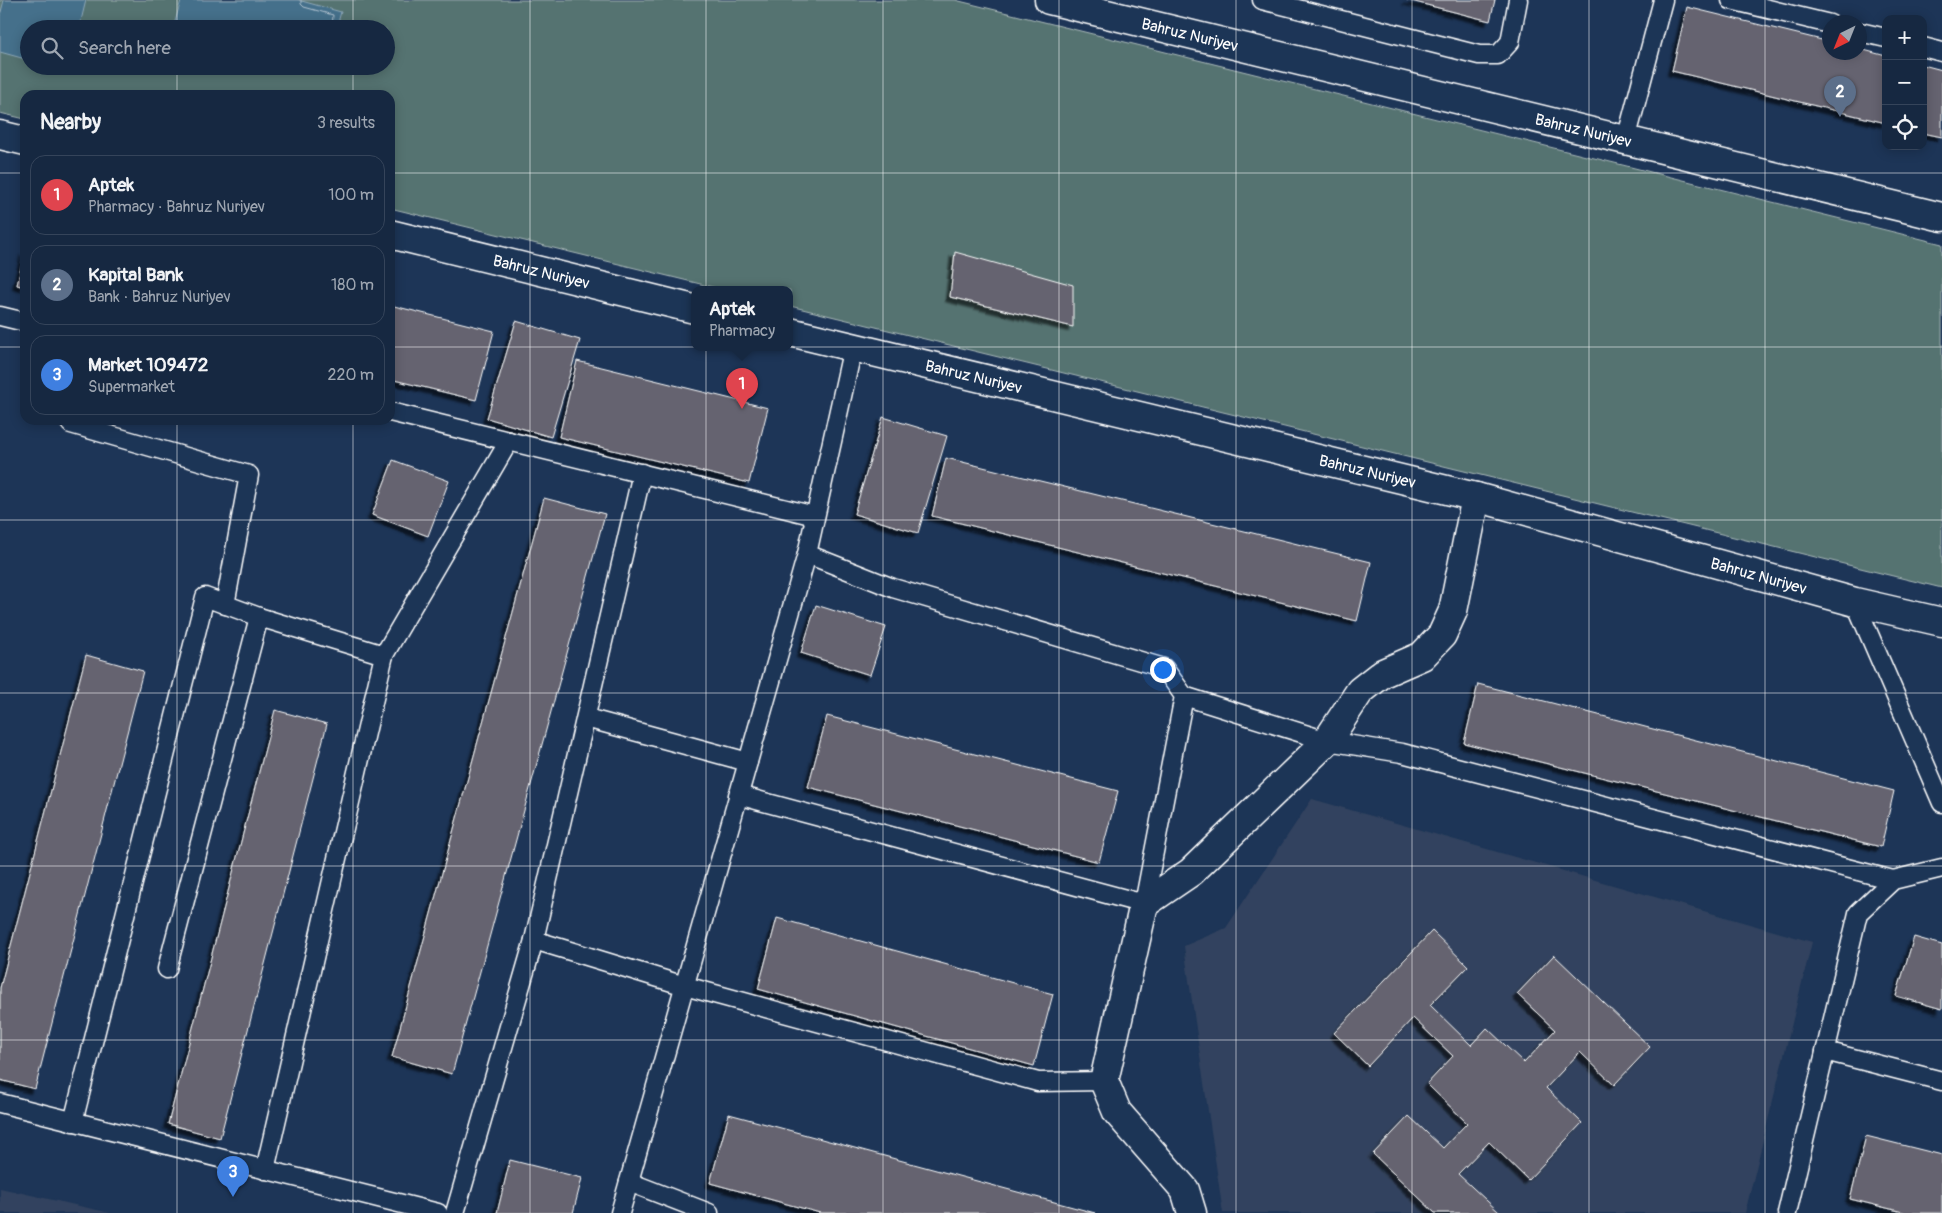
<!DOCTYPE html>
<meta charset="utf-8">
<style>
body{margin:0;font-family:Pangolin,sans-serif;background:#23344c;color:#f1f3f6}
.controls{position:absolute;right:15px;top:15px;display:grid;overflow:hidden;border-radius:10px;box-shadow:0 2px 12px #0003}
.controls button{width:45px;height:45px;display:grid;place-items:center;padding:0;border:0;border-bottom:1px solid #35445a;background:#162841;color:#f1f3f6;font:25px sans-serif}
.compass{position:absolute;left:1822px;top:15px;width:45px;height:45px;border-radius:50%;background:#162841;box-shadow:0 2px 12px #0003;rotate:223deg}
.you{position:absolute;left:1162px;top:669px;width:18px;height:18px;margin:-12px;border:4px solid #fff;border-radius:50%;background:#1a73e8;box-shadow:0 0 0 8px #1a73e833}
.badge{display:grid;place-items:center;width:32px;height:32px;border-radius:50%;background:#bca0f2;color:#fff;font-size:16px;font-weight:700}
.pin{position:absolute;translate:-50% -41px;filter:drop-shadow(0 1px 2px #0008)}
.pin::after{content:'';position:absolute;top:26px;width:18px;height:15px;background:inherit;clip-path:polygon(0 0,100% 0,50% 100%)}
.popup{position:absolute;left:691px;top:286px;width:102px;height:65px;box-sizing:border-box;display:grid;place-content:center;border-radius:10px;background:#162841;filter:drop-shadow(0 1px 4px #0005);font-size:16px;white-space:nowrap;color:#9ea6b1}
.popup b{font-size:19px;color:#f1f3f6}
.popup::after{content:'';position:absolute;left:50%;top:100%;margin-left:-10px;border:10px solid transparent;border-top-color:#162841}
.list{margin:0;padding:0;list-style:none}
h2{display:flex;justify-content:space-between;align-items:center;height:65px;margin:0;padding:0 20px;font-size:21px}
h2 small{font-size:16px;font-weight:400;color:#9ea6b1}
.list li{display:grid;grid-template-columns:32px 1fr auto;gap:15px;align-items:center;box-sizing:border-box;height:80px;margin:0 10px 10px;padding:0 10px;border:1px solid #35445a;border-radius:15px}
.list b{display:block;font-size:19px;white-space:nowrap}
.list p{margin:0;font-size:16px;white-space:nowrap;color:#9ea6b1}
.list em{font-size:16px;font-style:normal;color:#9ea6b1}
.icon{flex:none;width:28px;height:28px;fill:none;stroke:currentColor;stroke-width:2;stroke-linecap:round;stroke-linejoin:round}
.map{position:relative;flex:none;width:1942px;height:1213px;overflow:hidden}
.search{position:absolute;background:#162841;box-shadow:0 2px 12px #0003;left:20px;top:20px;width:375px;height:55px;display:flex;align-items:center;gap:12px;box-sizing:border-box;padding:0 18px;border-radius:28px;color:#9ea6b1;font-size:19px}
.panel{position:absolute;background:#162841;box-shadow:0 2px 12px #0003;left:20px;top:90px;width:375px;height:335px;border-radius:15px}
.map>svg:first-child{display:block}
</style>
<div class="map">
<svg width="1942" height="1213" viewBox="0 0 1942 1213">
<defs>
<filter id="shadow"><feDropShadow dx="-4.5" dy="4.5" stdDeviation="1" flood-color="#0009"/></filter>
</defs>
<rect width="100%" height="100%" fill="#1d3557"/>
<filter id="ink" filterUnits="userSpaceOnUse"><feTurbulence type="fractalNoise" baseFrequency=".02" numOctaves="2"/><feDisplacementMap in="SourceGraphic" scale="10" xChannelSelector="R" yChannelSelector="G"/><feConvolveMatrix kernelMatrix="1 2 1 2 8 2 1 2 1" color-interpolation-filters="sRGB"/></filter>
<g filter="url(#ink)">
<!-- built -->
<g fill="#33435e">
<path d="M1312,799L1812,942L1745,1213H1223L1184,946L1226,928Z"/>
<path d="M0,1188L110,1213H0Z"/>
</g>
<!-- green -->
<path fill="#557371" stroke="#aab9b8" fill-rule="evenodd" d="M0,0H955L1942,244V588L790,306V290H725L390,208V95H25V119L0,113ZM29,29H386V66H29Z"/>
<!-- water -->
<g fill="#446f8b" stroke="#8fa9b9">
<path d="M4,0H86L79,29H29V60L0,52V16Z"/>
<path d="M181,0H298L341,12L336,29H173Z"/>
</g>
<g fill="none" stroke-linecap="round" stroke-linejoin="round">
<!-- shore -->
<path stroke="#b4c5d1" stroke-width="1" d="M301,0V4L304,7L333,15L332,29"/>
</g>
<!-- building -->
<g fill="#65646f" stroke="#fff" filter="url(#shadow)">
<path d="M1407,0H1495L1490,21Z"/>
<path d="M1687,7L1830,42V52H1860V49L1886,56V123L1672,71Z"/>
<path d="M1923,65L1942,70V137L1923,133Z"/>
<path d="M25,251V287L17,285Z"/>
<path d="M955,252L1073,285V327L950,297Z"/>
<path d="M390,305L494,331L476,400L390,379Z"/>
<path d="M516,321L580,340L551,437L487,418Z"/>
<path d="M577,361L768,408L749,483L559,437Z"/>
<path d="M883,417L947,436L918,533L854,514Z"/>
<path d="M946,458L1371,562L1357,621L932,516Z"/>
<path d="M393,460L449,481L428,536L372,515Z"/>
<path d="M544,498L605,514L452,1074L392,1057Z"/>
<path d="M816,605L886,627L870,675L801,653Z"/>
<path d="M86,655L143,671L35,1089L0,1080V988Z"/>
<path d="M1478,684L1894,791L1881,847L1464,743Z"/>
<path d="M275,710L327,724L220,1138L168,1124Z"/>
<path d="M827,716L1118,791L1099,862L808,787Z"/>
<path d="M777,918L1053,994L1034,1066L758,989Z"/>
<path d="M1432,931L1468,966L1430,1005L1471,1045L1487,1028L1524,1063L1555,1030L1517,994L1554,955L1650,1047L1614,1085L1580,1052L1546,1088L1582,1123L1528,1180L1489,1142L1458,1174L1500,1213H1435L1373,1154L1409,1116L1443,1148L1467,1123L1427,1084L1453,1056L1413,1018L1368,1066L1334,1033Z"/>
<path d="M1914,937L1942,945V1009L1896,996Z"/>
<path d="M729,1114L1095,1213H820L710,1183Z"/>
<path d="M1866,1136L1942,1155V1213H1907L1850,1199Z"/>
<path d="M510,1160L582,1178L573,1213H497Z"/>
</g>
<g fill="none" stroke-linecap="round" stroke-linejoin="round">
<!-- lane casing -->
<g stroke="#fff" stroke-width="21">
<g id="lane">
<path d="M1262,0L1479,55H1498L1510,42L1518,0"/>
<path d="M1731,0L1830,24"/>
<path d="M1860,32L1886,38"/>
<path d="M1923,47L1942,52"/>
<path d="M1626,140L1663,0"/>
<path d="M0,316L25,322"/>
<path d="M390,412L815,516"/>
<path d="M68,420L71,424L249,475L225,605"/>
<path d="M1855,602L1942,803"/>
<path d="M259,617L384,655L265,1170"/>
<path d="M384,655L509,441"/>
<path d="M1184,696L1327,741L1402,753L1893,880"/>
<path d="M586,718L748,762"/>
<path d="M738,795L1144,904L1184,696L1164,668L893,588L807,554"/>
<path d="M534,940L685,986L1038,1082L1104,1081"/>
<path d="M1825,1051L1942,1081"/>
<path d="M0,1103L438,1213"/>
<path d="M73,1122L205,597L259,617L167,969"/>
<path d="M629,1182L709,1213"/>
<path d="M455,1213L534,940L642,473"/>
<path d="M620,1213L807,554L853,347"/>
<path d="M1787,1213L1858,913L1893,880L1942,868"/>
</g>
</g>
<!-- street casing -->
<g stroke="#fff" stroke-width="31">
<g id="street">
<path id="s1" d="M1049,0L1942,217"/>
<path d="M0,135L25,141"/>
<path id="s2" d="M390,234L694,309"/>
<path id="s3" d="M790,332L1476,497L1855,602L1942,622"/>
<path d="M1192,1213L1185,1190L1117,1112L1104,1081L1144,904L1191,872L1327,741L1360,691L1383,673L1422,656L1442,635L1453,611L1476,497"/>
</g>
</g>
<!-- lane -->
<use href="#lane" stroke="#1d3557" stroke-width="18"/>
<!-- street -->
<use href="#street" stroke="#1d3557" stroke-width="28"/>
</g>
</g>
<!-- grid -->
<path fill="none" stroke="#fff" stroke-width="1" stroke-opacity="0.55" d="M177,0V29M353,0V29M530,0V1213M706,0V1213M883,0V1213M1059,0V1213M1236,0V1213M1412,0V1213M1589,0V1213M1765,0V1213M177,66V95M353,66V95M0,173H25M390,173H1942M0,347H25M390,347H1942M177,420V1213M353,420V1213M0,520H1942M0,693H1942M0,866H1942M0,1040H1942"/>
<g text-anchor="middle" stroke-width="4.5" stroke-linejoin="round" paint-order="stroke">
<!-- street labels -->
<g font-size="16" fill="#fff" stroke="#1d3557">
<text dy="6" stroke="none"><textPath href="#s1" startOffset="145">Bahruz Nuriyev</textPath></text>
<text dy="6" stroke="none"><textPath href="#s1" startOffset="550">Bahruz Nuriyev</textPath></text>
<text dy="6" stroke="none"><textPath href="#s2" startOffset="156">Bahruz Nuriyev</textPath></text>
<text dy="6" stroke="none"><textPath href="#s3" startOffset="189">Bahruz Nuriyev</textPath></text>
<text dy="6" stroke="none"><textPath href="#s3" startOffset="594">Bahruz Nuriyev</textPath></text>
<text dy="6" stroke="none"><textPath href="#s3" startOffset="999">Bahruz Nuriyev</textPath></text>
</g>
</g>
</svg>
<div class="controls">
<button>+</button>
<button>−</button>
<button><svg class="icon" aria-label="locate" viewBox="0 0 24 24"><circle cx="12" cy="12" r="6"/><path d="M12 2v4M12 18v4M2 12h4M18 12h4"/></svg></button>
</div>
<svg class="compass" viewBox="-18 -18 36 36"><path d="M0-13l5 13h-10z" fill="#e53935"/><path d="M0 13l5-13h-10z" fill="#9ea6b1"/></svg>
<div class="you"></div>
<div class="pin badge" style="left:742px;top:409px;background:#e0444e">1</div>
<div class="popup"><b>Aptek</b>Pharmacy</div>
<div class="pin badge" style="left:1840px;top:117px;background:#5c6f8a">2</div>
<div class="pin badge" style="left:233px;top:1197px;background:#3f7fe0">3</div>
<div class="search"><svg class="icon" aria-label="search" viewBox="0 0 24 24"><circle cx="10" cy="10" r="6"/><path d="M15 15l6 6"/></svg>Search here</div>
<section class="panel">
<h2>Nearby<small>3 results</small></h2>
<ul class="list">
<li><span class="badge" style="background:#e0444e">1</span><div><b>Aptek</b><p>Pharmacy · Bahruz Nuriyev</p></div><em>100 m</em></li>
<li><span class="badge" style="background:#5c6f8a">2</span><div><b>Kapital Bank</b><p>Bank · Bahruz Nuriyev</p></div><em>180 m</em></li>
<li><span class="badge" style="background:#3f7fe0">3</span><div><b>Market 109472</b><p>Supermarket</p></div><em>220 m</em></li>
</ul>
</section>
</div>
